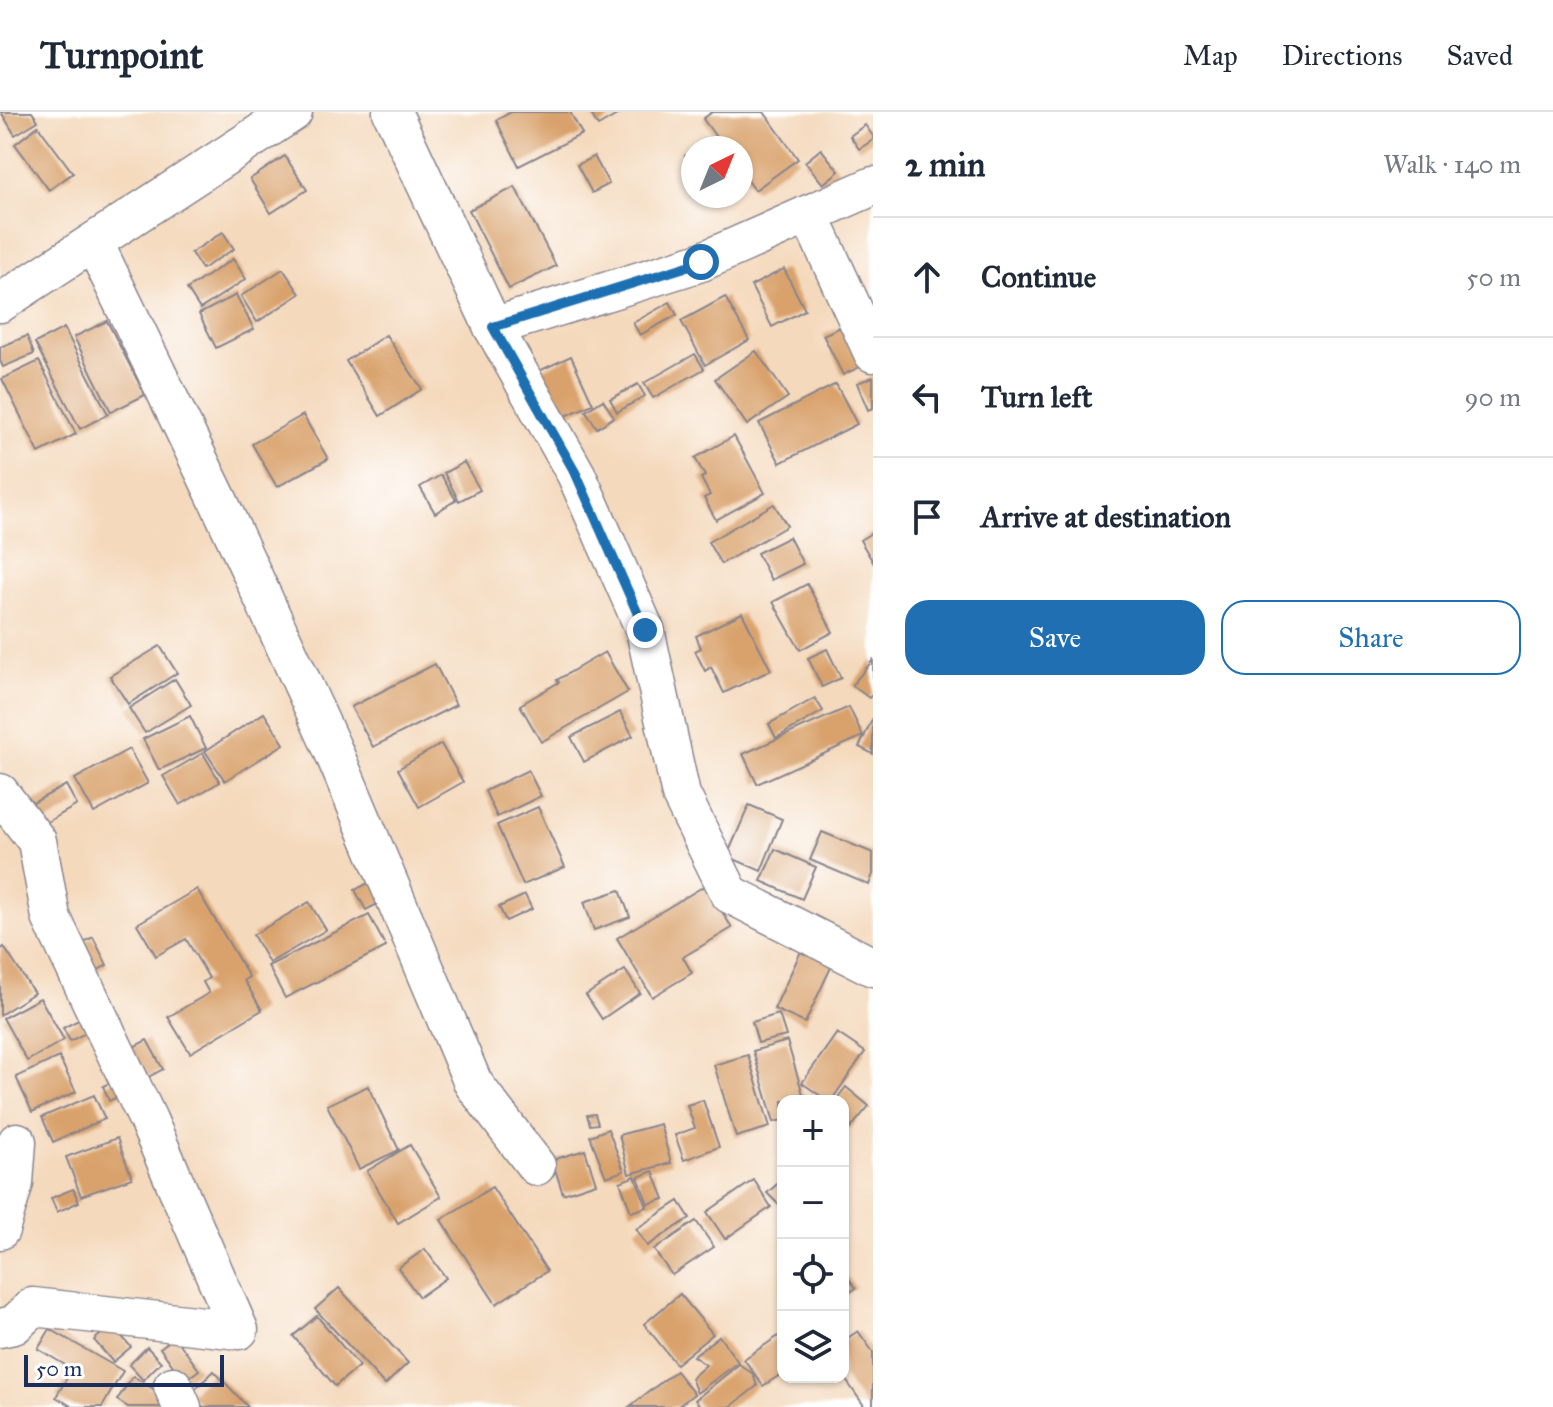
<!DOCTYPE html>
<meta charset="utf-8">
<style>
body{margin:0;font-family:"IM FELL Great Primer",serif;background:#f2f2f3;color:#1f2937}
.controls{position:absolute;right:24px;bottom:24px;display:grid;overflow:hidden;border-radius:16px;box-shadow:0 2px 6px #0004}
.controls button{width:72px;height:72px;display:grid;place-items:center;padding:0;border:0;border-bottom:2px solid #e0e1e3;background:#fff;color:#1f2937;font:40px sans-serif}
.compass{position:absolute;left:681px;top:24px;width:72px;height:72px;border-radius:50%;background:#fff;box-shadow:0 2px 6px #0004;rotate:43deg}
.scale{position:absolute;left:24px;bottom:20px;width:200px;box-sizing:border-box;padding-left:8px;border:4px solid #1b2f5e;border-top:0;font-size:22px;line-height:28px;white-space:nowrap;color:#1b2f5e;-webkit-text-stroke:6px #fff;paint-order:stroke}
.stop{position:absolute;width:24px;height:24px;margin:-18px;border:6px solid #1f6fb2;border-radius:50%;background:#fff}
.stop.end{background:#1f6fb2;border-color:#fff;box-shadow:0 2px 8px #0008}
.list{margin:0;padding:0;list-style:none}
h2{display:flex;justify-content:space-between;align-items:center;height:104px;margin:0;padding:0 32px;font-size:34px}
h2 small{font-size:26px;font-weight:400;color:#747a83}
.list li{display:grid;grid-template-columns:52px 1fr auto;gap:24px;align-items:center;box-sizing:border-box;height:120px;padding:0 32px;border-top:2px solid #e0e1e3}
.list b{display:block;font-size:30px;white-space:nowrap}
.list em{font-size:26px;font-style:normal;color:#747a83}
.actions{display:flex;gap:16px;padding:24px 32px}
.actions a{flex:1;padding:18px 0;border:2px solid #1f6fb2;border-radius:24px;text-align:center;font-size:28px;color:#1f6fb2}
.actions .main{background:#1f6fb2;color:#fff}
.icon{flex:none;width:44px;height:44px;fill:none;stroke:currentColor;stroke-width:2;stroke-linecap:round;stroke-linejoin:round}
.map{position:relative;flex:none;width:873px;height:1295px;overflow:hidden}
header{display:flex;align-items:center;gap:48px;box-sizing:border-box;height:112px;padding:0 40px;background:#fff;border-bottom:2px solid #e0e1e3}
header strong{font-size:38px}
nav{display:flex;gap:44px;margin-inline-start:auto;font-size:28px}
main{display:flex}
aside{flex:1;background:#fff}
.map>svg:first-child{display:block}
</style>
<header>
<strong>Turnpoint</strong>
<nav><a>Map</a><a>Directions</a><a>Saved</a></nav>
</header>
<main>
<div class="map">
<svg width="873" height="1295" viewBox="0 0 873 1295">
<rect width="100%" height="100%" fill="#fff"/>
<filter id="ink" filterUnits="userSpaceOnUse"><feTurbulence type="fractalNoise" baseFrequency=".0125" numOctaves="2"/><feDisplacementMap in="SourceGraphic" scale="16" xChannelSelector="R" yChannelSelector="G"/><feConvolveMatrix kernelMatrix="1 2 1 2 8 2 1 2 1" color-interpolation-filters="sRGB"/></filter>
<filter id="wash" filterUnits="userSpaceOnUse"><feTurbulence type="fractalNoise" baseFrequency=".006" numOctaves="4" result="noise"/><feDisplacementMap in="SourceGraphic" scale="32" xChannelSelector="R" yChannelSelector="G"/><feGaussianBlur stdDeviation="1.8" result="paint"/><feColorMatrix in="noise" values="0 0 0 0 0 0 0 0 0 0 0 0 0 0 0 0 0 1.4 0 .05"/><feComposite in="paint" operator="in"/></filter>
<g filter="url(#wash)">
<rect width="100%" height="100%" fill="#f4d9bc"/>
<g id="blocks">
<!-- building -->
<g fill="#d9a26c">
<path d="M1,0H32L38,9L15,23Z"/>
<path d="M511,0H570L582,22L519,54L496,8Z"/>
<path d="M590,0H622L598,14Z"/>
<path d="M712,0H764L798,47L755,78L741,59V36H724L703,7Z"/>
<path d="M865,13L873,24V28L859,37L850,24Z"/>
<path d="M38,14L73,61L49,78L15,32Z"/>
<path d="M821,37L839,59L823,72L805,50Z"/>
<path d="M693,40V59L685,44Z"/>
<path d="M285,44L307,78L271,101L250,67Z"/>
<path d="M594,44L609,72L592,81L577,53Z"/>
<path d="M515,75L556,154L509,177L469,98Z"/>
<path d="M706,84H723L709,91Z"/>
<path d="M223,120L234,137L202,157L191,141Z"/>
<path d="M233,147L246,167L200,197L187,177Z"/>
<path d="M283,157L300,182L257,210L241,184Z"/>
<path d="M784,157L805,198L772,215L751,174Z"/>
<path d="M236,183L254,217L216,236L199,202Z"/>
<path d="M725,185L749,228L705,253L681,209Z"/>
<path d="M670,190L677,203L640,223L633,211Z"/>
<path d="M107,209L145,283L111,300L74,225Z"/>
<path d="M847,212L866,252L843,263L823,223Z"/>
<path d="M64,216L108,302L80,317L35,231Z"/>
<path d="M386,223L422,277L380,304L346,249Z"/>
<path d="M27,224L34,242L3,255L0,249V235Z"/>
<path d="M756,239L788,285L747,313L715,267Z"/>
<path d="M695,242L704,257L653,286L644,271Z"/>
<path d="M571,244L593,292L561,306L539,259Z"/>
<path d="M39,249L76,322L39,341L2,267Z"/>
<path d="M873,265V296L868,298L857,271Z"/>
<path d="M638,272L645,284L617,300L610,287Z"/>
<path d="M836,272L857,312L780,351L759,311Z"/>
<path d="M603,288L614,305L597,316L586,299Z"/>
<path d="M303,303L328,347L277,375L252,332Z"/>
<path d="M734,324L765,381L716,408L704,386L710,383L701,366L705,364L695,346Z"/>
<path d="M464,350L480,378L459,389L444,361Z"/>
<path d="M441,363L456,388L435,401L420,375Z"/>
<path d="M774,392L787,414L721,452L708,430Z"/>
<path d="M873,420V450L860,428Z"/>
<path d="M789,425L803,452L771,468L757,441Z"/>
<path d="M807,472L833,520L800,538L773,490Z"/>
<path d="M742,501L771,558L724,581L711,555L705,559L695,539L701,536L696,524Z"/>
<path d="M160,534L177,561L128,592L110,564Z"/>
<path d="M827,537L841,566L822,575L808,546Z"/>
<path d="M605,540L628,580L541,630L520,593L559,570L557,568Z"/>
<path d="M873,548V582L869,586L852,573Z"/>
<path d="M435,552L456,593L373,635L351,595Z"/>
<path d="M175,567L191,593L145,621L129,596Z"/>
<path d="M815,586L823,599L776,626L769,612Z"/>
<path d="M849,595L863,624L757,672L743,642Z"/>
<path d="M620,600L633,624L584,650L571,625Z"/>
<path d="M264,601L284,632L225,669L205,639Z"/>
<path d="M190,604L206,636L159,658L143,627Z"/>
<path d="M873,606V642L859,635Z"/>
<path d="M441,632L463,670L419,695L398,657Z"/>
<path d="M129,637L148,671L94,701L75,667Z"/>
<path d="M203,641L220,670L180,693L163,664Z"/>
<path d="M528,658L541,684L497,705L485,679Z"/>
<path d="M66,673L77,693L40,714L29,693Z"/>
<path d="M749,693L782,707L761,759L727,744Z"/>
<path d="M538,695L565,755L523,773L497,713Z"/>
<path d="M822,720L873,741V762L869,773L810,748Z"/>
<path d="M775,737L816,755L802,787L761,769Z"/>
<path d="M376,767L387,787L366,798L355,778Z"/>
<path d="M706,773L732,816L683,845L692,861L652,885L617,826Z"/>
<path d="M197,777L249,865L244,868L262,898L190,941L168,905L209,881L203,870L209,866L186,827L156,844L137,812Z"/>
<path d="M620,778L630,805L594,818L584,790Z"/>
<path d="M525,783L532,797L506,809L499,795Z"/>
<path d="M309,790L326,818L269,851L253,823Z"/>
<path d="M369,803L386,835L285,886L268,854Z"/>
<path d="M93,825L107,853L91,862L78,833Z"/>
<path d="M4,835L34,881L0,903V838Z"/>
<path d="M802,837L833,851L805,911L774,897Z"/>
<path d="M625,858L640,881L602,907L586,883Z"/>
<path d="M40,886L64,928L27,949L3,906Z"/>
<path d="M90,902L97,915L70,929L63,916Z"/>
<path d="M779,902L786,924L758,931L752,910Z"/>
<path d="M837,921L865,940L831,989H828L802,971Z"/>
<path d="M147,928L163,957L145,967L129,937Z"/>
<path d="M787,929L805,989H783V1008L774,1010L753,939Z"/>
<path d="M748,943L770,1015L736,1025L714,953Z"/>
<path d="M59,945L76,980L32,1000L16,965Z"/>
<path d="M119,967L126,981L109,989L103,974Z"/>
<path d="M368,974L399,1038L359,1057L327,993Z"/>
<path d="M846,975L869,994L850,1017L843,1012V989H835Z"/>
<path d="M94,983L105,1007L53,1030L42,1005Z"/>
<path d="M703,988L719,1035L684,1048L675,1023L695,1016L687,993Z"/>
<path d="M595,1002L598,1012L590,1013L587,1003Z"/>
<path d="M660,1012L671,1051L629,1062L619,1023Z"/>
<path d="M608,1017L624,1059L606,1065L590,1024Z"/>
<path d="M117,1026L132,1066L81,1084L66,1045Z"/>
<path d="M410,1033L441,1085L398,1111L367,1059Z"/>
<path d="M585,1038L596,1071L563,1082L552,1048Z"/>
<path d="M653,1059L664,1087L648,1092L638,1065Z"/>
<path d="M635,1064L647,1095L631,1100L620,1070Z"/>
<path d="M783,1067V1089L779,1093L767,1081Z"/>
<path d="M754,1068L771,1095L725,1127L707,1100Z"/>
<path d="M492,1075L547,1159L496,1192L441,1108Z"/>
<path d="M73,1077L79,1090L57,1100L51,1086Z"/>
<path d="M679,1089L690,1106L647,1134L636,1117Z"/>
<path d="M696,1109L714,1135L672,1163L654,1138Z"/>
<path d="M425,1137L446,1166L419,1185L398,1156Z"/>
<path d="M843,1159L856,1176L843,1185Z"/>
<path d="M339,1176L408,1251L385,1273L315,1197Z"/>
<path d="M680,1182L713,1222L676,1252L644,1212Z"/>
<path d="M317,1204L359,1254L335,1274L293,1224Z"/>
<path d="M112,1213L131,1235L113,1250L94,1228Z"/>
<path d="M50,1217L123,1259L102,1295H73L56,1285L72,1257L38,1237Z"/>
<path d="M858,1219L873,1240V1295H865L843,1264V1229Z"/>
<path d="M783,1221V1261L763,1274L744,1247Z"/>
<path d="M719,1224L738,1250L697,1281L691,1266L706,1253L693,1244Z"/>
<path d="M175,1225L199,1258L184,1269L160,1236Z"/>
<path d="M147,1235L161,1250L143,1268L129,1253Z"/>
<path d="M739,1252L753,1262L757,1274L730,1295H701L695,1288Z"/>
<path d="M214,1259L248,1295H203L190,1282Z"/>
<path d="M676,1259L694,1282L677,1295H629Z"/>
<path d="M133,1264L173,1290L170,1295H128L117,1288Z"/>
</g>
</g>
</g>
<g filter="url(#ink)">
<use href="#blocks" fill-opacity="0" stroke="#88848d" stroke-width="2"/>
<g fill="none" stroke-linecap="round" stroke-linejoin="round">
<!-- minor casing -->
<g stroke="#88848d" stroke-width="41">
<g id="minor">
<path d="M392,0L493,215"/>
<path d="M873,74L701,150L493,215L576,362L645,518L681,683L730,782L873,855"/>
<path d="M809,102L873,241"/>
<path d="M94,131L219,390L332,636L473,971L536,1054"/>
<path d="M0,191L293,0"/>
<path d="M0,681L37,729L51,805L148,1008L239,1218L33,1195L14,1213L0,1216"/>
<path d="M0,1118L14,1071L17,1030"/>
<path d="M173,1274L182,1295"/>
</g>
</g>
<!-- minor -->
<use href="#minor" stroke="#fff" stroke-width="38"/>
</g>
</g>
<g fill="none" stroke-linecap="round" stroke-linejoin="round" filter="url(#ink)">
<!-- route -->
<path stroke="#1f6fb2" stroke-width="10" d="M645,518L576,362L493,215L701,150"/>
</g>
</svg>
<div class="controls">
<button>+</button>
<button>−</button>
<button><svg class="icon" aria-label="locate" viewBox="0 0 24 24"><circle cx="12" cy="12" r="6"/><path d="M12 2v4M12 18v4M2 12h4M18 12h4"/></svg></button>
<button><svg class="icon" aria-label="layers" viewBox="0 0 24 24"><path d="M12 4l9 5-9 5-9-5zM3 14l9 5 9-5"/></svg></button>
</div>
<svg class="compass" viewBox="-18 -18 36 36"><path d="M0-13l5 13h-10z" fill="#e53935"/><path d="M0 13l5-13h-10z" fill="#747a83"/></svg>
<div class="scale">50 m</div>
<div class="stop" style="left:701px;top:150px"></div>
<div class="stop end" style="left:645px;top:518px"></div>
</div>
<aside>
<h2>2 min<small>Walk · 140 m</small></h2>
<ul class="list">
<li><svg class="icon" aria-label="ahead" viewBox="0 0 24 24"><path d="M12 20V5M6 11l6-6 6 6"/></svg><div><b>Continue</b></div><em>50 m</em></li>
<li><svg class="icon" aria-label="left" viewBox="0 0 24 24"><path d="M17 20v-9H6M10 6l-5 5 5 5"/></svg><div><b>Turn left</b></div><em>90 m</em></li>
<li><svg class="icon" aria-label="arrive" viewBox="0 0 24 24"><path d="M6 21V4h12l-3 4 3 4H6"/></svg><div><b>Arrive at destination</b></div></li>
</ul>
<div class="actions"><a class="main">Save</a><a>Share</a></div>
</aside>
</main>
